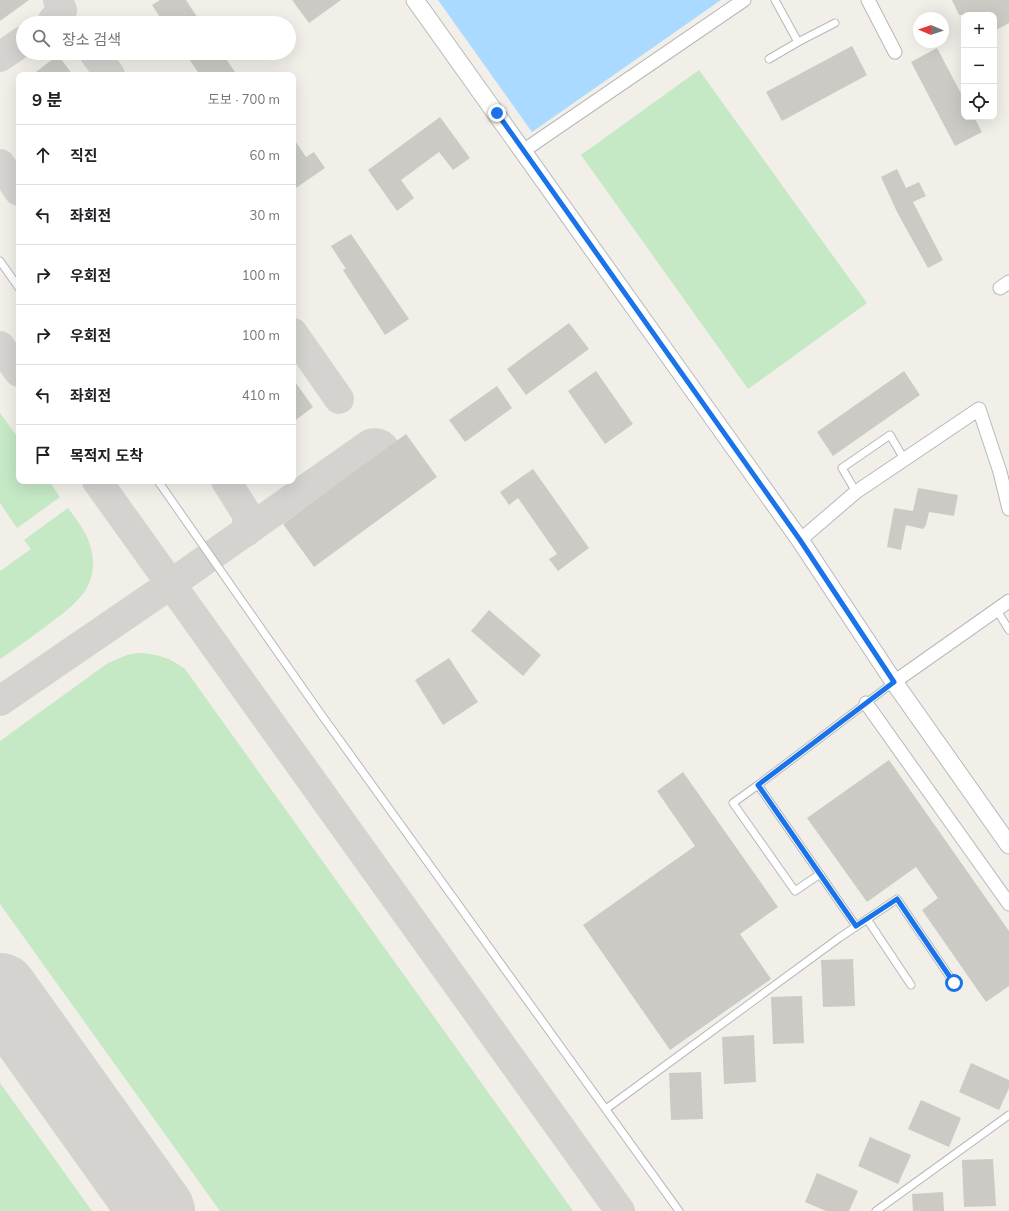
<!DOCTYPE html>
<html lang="ko">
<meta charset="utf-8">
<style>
body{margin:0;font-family:Mulish,"Noto Sans KR",sans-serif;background:#f6f6f6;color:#202124}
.controls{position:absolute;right:12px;top:12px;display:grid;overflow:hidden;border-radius:8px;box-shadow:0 4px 16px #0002}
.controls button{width:36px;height:36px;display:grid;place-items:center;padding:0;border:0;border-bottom:1px solid #e0e0e0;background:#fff;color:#202124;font:20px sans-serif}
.compass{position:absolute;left:913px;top:12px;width:36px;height:36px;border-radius:50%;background:#fff;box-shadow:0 4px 16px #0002;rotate:272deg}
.stop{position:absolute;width:12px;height:12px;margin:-9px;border:3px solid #1a73e8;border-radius:50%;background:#fff}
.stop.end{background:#1a73e8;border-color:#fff;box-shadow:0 1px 4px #0008}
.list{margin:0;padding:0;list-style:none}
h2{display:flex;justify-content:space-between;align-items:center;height:52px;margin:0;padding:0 16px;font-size:17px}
h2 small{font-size:13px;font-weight:400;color:#757577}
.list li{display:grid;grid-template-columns:26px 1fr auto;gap:12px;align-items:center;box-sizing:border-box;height:60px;padding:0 16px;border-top:1px solid #e0e0e0}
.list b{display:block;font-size:15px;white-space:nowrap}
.list em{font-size:13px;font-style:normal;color:#757577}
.icon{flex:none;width:22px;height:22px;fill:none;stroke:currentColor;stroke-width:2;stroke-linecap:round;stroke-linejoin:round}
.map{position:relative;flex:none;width:1009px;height:1211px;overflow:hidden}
.search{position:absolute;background:#fff;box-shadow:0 4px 16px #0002;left:16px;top:16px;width:280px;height:44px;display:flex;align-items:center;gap:10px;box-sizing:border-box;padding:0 14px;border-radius:22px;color:#757577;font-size:15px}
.panel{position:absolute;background:#fff;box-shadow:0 4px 16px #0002;left:16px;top:72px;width:280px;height:412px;border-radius:8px}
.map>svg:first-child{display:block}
</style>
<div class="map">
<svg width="1009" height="1211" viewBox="0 0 1009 1211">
<rect width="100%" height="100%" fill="#f1efe8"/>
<!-- green -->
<g fill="#c5e8c5">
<path d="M699,70L867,303L748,389L581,155Z"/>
<path d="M0,413L19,439V481H49L60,497L17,528L0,503Z"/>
<path d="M68,508C76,519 85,530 89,542C104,585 75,605 45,627C30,638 15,649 0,659V571L31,549L24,540Z"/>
<path d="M137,653C156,653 170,658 185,669L573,1211H220L0,904V741L108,663L127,655Z"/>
<path d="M0,1083L92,1211H0Z"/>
</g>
<!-- water -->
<path fill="#aadaff" d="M438,0H721L532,132Z"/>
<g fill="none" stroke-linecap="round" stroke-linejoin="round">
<!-- taxiway -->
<g stroke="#d4d3d0" stroke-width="30">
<path d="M53,20L62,10L58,0"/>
<path d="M94,53L110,75"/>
<path d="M0,57L23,41"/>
<path d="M0,164L19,191"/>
<path d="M293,333L339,399"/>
<path d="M0,346L19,372"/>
<path d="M97,481L620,1211"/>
<path d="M226,481L248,516L246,532"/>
<path d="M0,701L171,584L370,444C377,442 381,443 386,450"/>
</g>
<!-- runway -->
<path stroke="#d4d3d0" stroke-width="76" d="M0,991L157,1211"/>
</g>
<!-- building -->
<g fill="#cccac5">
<path d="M0,0H29L0,21Z"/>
<path d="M160,0H186L201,23H164L152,5Z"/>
<path d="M292,0H341L309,23Z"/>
<path d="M952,0H1009V23L994,31V15H959Z"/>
<path d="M852,46L867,75L782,121L766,92Z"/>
<path d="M937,48L964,99V117H974L982,132L955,146L911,62Z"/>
<path d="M185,53H222L237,75H200Z"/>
<path d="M58,55L73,75H32Z"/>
<path d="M440,117L470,158L453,170L439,152L401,180L414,198L397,211L368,170Z"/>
<path d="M293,138L306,157L314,152L325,168L293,190Z"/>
<path d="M897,169L906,188L919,182L926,196L913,202L943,260L928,268L897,212L881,177Z"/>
<path d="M351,234L409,319L385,335L343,270L346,269L331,246Z"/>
<path d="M569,323L589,349L526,395L507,369Z"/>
<path d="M596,371L633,424L605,444L568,391Z"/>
<path d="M904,371L920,395L833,456L817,432Z"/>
<path d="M293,379L313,407L293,422Z"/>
<path d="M497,386L512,408L465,442L449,420Z"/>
<path d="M406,434L437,477L314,567L283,524Z"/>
<path d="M533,469L589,548L558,571L549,559L557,554L518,498L509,505L500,492Z"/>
<path d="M918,488L958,495L954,516L929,512L926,525L923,529L906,525L901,550L887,547L894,508L913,511Z"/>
<path d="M489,610L541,655L523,676L471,631Z"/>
<path d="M449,658L478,702L443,725L415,680Z"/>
<path d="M889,760L1009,931V986L986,1002L922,910L938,898L916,867L867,902L807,818Z"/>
<path d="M683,772L778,907L740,934L771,979L670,1050L583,925L695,846L657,791Z"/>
<path d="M853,959L855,1006L823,1007L821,960Z"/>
<path d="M802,996L804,1043L773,1044L771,997Z"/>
<path d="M754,1035L756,1082L724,1084L722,1037Z"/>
<path d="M971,1063L1009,1080V1088L999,1110L959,1092Z"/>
<path d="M701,1072L703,1119L671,1120L669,1073Z"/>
<path d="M921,1100L961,1118L949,1147L908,1129Z"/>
<path d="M870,1137L911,1155L898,1184L858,1166Z"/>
<path d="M993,1159L996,1206L964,1207L962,1160Z"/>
<path d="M817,1173L858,1191L849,1211H826L805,1202Z"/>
<path d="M943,1192L944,1211H913L912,1194Z"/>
</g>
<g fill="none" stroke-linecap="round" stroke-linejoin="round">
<!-- service casing -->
<g stroke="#b5b8bc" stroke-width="9">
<g id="service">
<path d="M798,42L835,23"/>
<path d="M769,59L798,42L775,0"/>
<path d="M0,261L19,288"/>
<path d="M158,481L318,710L679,1211"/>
<path d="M856,492L842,468L890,435L904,459"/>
<path d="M996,609L1009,630"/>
<path d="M758,785L733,803L795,891L820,874"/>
<path d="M867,919L911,985"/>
<path d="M856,926L758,785L894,682"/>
<path d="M606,1109L839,938L897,899L954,983"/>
<path d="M876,1211L1009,1115"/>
</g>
</g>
<!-- minor casing -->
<g stroke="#b5b8bc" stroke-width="15">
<g id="minor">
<path d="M868,0L895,52"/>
<path d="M523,151L744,0"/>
<path d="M1000,288L1009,282"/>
<path d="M800,540L856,492L979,409L1000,472L1009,509"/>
<path d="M894,682L1009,601"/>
<path d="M866,703L1009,904"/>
</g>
</g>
<!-- tertiary casing -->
<g stroke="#b5b8bc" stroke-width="19">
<path id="tertiary" d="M415,0L800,540L894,682L1009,845"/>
</g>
<!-- service -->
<use href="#service" stroke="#fff" stroke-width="7"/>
<!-- minor -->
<use href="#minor" stroke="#fff" stroke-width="13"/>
<!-- tertiary -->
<use href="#tertiary" stroke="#fff" stroke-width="17"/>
</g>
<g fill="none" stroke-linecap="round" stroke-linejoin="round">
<!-- route -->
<path stroke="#1a73e8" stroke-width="5" d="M497,113L800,540L894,682L758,785L856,926L897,899L954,983"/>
</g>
</svg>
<div class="controls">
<button>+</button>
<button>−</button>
<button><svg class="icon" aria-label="locate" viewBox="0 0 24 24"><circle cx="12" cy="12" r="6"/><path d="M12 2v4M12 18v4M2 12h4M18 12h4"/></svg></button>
</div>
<svg class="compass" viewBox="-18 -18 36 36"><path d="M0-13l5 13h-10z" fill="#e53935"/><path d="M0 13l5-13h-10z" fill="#757577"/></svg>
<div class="stop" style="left:954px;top:983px"></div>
<div class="stop end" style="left:497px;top:113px"></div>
<div class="search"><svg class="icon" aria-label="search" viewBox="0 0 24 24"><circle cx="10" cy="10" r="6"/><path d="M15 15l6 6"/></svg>장소 검색</div>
<section class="panel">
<h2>9 분<small>도보 · 700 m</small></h2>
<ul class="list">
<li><svg class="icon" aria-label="ahead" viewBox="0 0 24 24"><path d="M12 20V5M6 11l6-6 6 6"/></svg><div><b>직진</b></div><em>60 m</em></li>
<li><svg class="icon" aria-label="left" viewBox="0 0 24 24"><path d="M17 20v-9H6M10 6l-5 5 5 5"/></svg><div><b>좌회전</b></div><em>30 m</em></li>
<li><svg class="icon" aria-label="right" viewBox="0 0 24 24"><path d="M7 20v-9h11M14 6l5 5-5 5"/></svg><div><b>우회전</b></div><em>100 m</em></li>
<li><svg class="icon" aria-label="right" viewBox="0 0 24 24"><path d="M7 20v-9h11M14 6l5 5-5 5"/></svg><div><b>우회전</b></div><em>100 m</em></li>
<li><svg class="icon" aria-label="left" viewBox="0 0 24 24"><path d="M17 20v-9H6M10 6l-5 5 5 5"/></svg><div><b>좌회전</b></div><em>410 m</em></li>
<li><svg class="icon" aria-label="arrive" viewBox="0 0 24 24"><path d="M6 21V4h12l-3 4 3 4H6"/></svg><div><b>목적지 도착</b></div></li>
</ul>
</section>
</div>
